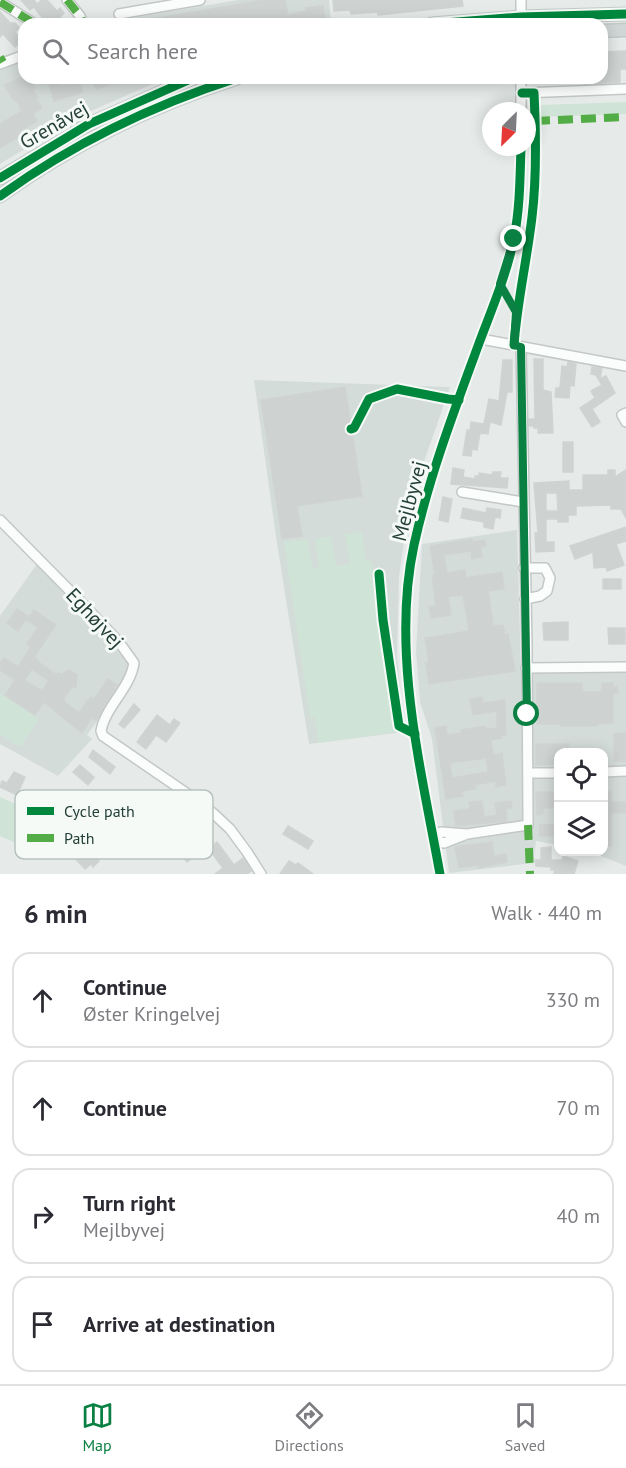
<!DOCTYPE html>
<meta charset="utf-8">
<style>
body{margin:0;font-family:"PT Sans",sans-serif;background:#f7f7f7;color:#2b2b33}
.controls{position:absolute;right:18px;bottom:18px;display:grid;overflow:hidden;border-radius:12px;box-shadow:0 3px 15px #0003}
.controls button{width:54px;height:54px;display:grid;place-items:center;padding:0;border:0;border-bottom:2px solid #e1e1e2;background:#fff;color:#2b2b33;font:30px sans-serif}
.compass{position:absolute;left:482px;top:102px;width:54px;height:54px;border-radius:50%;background:#fff;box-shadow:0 3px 15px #0003;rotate:204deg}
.stop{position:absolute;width:18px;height:18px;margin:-14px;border:4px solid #0b8043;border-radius:50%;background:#fff}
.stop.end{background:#0b8043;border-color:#fff;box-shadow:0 2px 6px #0008}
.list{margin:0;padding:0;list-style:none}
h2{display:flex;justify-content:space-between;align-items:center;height:78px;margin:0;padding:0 24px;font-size:26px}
h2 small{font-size:20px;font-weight:400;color:#7c7c81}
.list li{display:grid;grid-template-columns:39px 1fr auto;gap:18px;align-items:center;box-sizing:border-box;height:96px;margin:0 12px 12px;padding:0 12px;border:2px solid #e1e1e2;border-radius:18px}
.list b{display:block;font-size:22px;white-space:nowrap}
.list p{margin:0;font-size:20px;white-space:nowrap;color:#7c7c81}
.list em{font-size:20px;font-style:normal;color:#7c7c81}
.icon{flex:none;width:33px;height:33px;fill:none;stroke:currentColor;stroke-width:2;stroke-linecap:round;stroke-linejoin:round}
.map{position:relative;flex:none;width:626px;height:874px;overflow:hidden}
.search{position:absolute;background:#fff;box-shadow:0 3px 15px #0003;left:18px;right:18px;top:18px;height:66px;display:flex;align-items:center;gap:15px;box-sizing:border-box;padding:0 21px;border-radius:18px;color:#7c7c81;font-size:22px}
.sheet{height:510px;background:#fff}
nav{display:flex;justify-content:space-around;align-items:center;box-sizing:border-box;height:84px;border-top:2px solid #e1e1e2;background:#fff;font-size:16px;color:#7c7c81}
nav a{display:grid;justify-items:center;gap:3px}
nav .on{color:#0b8043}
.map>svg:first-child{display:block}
</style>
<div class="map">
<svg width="626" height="874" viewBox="0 0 626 874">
<rect width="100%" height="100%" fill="#e6ebe9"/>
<!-- built -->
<g fill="#d4dcd9">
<path d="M238,0H329L331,24H110V22Z"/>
<path d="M24,59V78H166L75,118L0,164V69Z"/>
<path d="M254,380L450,387L418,479L405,535L399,577L397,655L404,732L309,744L276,537Z"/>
<path d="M517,530L521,673L626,671V866L591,852H604V752H558V845L536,841L533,863L449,873L432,739L420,702L416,651L422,544Z"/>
<path d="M37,564L130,664L129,672L121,689L87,735L92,739L58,776L0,744V616Z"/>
</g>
<!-- green -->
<g fill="#d0e3d7">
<path d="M626,102V114L538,117L539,105Z"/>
<path d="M362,532L366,561H372L397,732L318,743L315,718H310L284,542L307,539L313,569L319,568L315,539L331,536L336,566L350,564L345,534Z"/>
<path d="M0,693L39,719L20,747L0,734Z"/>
<path d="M0,797L20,806L67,817L30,849L0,836Z"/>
</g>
<!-- building -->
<g fill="#ced2d1" stroke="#cfd4d2" stroke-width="1.5" fill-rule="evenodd">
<path d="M21,0H34L37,4L42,0H47L57,11L60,8L64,13L60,17L65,24H54L48,18L45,21L34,7L30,10Z"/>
<path d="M264,0H285L288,15L306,11L305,8L323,5L325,20L303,24H142V21Z"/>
<path d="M333,0H462L463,6L388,14L378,15V12L351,14L350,10L334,11Z"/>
<path d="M0,12L10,23H15L19,28L15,32L22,41L15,47L3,34L0,37Z"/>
<path d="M626,51V69H620V82L584,84L582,78H602V52Z"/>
<path d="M24,76V78H30L35,88L33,89L37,97L36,98L42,108L33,114L37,121L20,131L22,135L0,148V124L22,111L16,100L14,101L4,85Z"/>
<path d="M47,78H60L62,86L79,81L83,92L54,101Z"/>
<path d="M92,78H127V79L96,89Z"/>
<path d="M534,359H543V390L551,392L553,433H538V428H534V426H529V419H535Z"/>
<path d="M503,360H512V392H507L501,425L490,422L488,434L480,433L477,450L472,449L471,456L463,455L467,430L470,431L471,422L484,424L489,399L499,401Z"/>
<path d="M568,362L576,364L574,386L570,385L569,398L555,397L556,388H560L562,366L567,367Z"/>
<path d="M592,367L602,368L600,379L606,376L615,393L592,409L600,422L592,427L580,408L595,398L591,391L602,385L596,375L591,374Z"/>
<path d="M345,387L362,496L297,506L302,536L282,539L261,400Z"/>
<rect x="563" y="442" width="10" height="30"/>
<path d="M453,468L464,470L463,477L475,479V476H479V473L492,475L493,472H501L500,478H508L507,488L451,484Z"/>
<path d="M608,470H615V477L626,470V518L621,509H611V505L576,506V515H568V522H558V519H546V542H554V551L536,552L535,533H538L534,483L569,481V490H583V475H608ZM546,493H557L558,511H546Z"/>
<path d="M443,497L452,499L448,522L439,520Z"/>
<path d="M463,508L486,513L487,508L501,510L500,518L495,517L493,529L484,527V522L461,518Z"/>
<path d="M626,527V541L616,544L624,565L607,571L606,567L594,568L593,552L575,559L570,546Z"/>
<path d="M472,539V542L485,540L486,546L480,547L482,557L472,559L471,551L444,555L447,573L465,570L466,578L502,572L504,589L488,591L493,626L503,625L505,635L508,634L515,671L429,684L426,663H429L425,638L469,631L463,595L448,597L451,615L431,618L429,607L436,606L432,575H435L430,546Z"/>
<rect x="603" y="579" width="18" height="10"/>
<path d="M17,609L28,616L18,631L7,623Z"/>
<path d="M34,610L56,625L34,657L38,660L37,661L57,675L58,673L62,674L69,670L77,675L76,688L73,686L63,699L66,703L79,713L88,700L91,697L94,699L108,679L117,685L96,720L91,718L82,733L44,702L35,715L5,695L15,680L0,670V663L4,658L18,667L31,647L27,644L38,628L27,620ZM32,669L49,681L42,691L24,680Z"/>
<path d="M568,622V640H544L543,623Z"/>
<path d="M608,628H625V644H609Z"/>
<path d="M537,683H582V692H602V683H613V687H617L618,693H613V723L597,724V726H561V724H537Z"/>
<path d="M482,697L483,703L505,700L506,735H501L502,738L491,740L493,755L502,753L506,785L496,787V781L475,785L476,789L462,791L463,796L446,799L435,728L446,726L447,735L461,733V730L485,726L486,729L497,728V711L473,715L470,699ZM486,758L488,772L452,778L450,763Z"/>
<path d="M134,704L140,710L124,728L119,724Z"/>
<path d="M157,715L170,725L174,719L180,723L166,742L156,735L146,749L137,742Z"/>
<path d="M626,733V761H614V734Z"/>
<path d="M536,744H569V753H558V764L536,765Z"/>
<path d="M93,750L115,767L110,774L89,757Z"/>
<path d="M80,765L94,777L88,785L73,772Z"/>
<path d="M14,772L25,777L17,795L0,787L2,781L7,783Z"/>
<path d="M536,792H558V808H543V814L537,815Z"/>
<path d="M603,792H611V802H626V813H611V846H603Z"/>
<path d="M482,801L484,817L497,815L495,803L511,801L512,808L506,809L507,821L456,826L454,811L470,809L469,802Z"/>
<path d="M558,824V836H540L539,825Z"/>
<path d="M288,826L313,841L308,849L283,834Z"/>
<path d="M56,831L67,844L77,835L99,861L93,867L91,864L85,869L68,851L63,855L54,845L46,852L38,849L40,844Z"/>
<path d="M195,838L204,849L187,862L180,854L192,844L190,842Z"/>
<path d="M217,842L234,865L243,858L251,871L247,874H215L223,868L209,849Z"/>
<path d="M492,842L494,856L506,854L507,862L478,868V865L459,868L455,847Z"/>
<path d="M551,847V860H562L563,856L578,861L574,874H554L555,870H551V867L536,866L535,860H541V848Z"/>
<path d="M289,861L296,865L298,863L313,874H280Z"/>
</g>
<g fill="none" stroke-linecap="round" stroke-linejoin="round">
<!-- minor casing -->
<g stroke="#c3c8c6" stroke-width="12">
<g id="minor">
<path d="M67,0L80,16L83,24"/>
<path d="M521,0V24"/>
<path d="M0,2L35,24"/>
<path d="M119,14L200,0"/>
<path d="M0,64L24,55"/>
<path d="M522,93L626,89"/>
<path d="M521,111V78"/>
<path d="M481,339L626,366"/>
<path d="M626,413L622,415L626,422"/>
<path d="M462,492L523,502"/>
<path d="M0,520L82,603L119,642L134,663C130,689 105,707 101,731L103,736L195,799L214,814L230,829L247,852L261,874"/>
<path d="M524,568H545L550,578L547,591L540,596L525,599"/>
<path d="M526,668L626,667"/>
<path d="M604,772L626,771"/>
<path d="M528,773H558"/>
<path d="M467,834L441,832L433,839L444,843L467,834L528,825L527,643L521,347"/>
<path d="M440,874C421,769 391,651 414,545C429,477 454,411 478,346C491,311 507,274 514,238C520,208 520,177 521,147"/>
</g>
</g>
<!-- major casing -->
<g stroke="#c2cac8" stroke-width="15">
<g id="major">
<path d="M432,24L521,17L626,14"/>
<path d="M602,31L626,30"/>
<path d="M0,178L89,124L193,78"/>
<path d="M0,196C72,144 153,105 237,78"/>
</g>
</g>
<!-- minor -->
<use href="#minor" stroke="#fbfcfc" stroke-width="9"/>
<!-- major -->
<use href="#major" stroke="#cfd6d5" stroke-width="12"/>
<!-- quiet -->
<g stroke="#53ad46" stroke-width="8" stroke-dasharray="15 8" stroke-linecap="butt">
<path d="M67,0L80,16L83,24"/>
<path d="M0,2L35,24"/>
<path d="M0,57L3,62"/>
<path d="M535,121L626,117"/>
<path d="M528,825L530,874"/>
</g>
<!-- cycleway casing -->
<g stroke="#f5faf7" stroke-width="13">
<g id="cycleway">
<path d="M432,24L521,17L626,14"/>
<path d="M0,178L89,124L193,78"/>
<path d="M0,196C72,144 153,105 237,78"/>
<path d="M514,345C517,302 527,260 532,217C537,176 536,134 534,93H522"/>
<path d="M351,429L354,428L369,399L397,389L448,399L459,400"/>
<path d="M379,574L383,620L399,726L415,734"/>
<path d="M440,874C421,769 391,651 414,545C429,477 454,411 478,346C491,311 507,274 514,238C520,208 520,177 521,147"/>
</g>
</g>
<!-- cycleway -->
<use href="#cycleway" stroke="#00873e" stroke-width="9"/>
</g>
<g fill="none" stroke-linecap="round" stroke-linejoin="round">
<!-- route -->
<path stroke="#0b8043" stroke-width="8" d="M514,239L500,284L516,312L514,345L521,347L527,714"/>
</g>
<g text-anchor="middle" stroke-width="6" stroke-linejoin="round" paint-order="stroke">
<!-- street labels -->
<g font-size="20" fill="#243f38" stroke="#f5faf7">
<text transform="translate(54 125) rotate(-30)" y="7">Grenåvej</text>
<text transform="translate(409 501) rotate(-75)" y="7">Mejlbyvej</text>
<text transform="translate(95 618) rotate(47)" y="7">Eghøjvej</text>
</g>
</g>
<!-- legend -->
<rect x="15" y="790" width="198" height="69" rx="9" fill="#f5faf7" stroke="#b6c2be" stroke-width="1.5"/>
<rect x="27" y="807" width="27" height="8" fill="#00873e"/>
<rect x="27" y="834" width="27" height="8" fill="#53ad46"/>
<g font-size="16" fill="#243f38">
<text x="64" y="817">Cycle path</text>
<text x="64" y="844">Path</text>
</g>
</svg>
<div class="controls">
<button><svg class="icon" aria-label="locate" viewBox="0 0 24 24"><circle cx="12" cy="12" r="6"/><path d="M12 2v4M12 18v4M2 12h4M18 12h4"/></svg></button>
<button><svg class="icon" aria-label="layers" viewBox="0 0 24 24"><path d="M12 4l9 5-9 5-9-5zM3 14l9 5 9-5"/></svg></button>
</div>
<svg class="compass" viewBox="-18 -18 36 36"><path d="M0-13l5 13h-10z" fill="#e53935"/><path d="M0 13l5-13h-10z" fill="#7c7c81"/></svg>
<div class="stop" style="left:527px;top:714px"></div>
<div class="stop end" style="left:514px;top:239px"></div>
<div class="search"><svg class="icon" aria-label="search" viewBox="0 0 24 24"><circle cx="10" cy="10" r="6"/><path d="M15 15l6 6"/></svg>Search here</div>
</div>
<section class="sheet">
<h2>6 min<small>Walk · 440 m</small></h2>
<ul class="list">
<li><svg class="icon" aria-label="ahead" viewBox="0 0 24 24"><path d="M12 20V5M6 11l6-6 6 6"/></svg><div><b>Continue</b><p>Øster Kringelvej</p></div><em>330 m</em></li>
<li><svg class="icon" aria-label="ahead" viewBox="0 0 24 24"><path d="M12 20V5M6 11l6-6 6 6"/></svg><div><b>Continue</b></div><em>70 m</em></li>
<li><svg class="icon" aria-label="right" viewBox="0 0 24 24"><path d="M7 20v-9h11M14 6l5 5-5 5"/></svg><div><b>Turn right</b><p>Mejlbyvej</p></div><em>40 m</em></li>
<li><svg class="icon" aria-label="arrive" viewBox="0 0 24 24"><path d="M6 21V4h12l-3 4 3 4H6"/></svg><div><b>Arrive at destination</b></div></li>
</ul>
</section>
<nav>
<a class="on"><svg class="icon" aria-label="map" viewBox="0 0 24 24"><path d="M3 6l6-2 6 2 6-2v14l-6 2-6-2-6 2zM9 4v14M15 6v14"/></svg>Map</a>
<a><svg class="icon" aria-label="directions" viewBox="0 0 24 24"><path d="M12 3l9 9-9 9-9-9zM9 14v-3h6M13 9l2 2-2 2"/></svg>Directions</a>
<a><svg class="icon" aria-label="saved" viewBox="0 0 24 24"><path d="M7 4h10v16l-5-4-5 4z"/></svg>Saved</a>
</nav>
